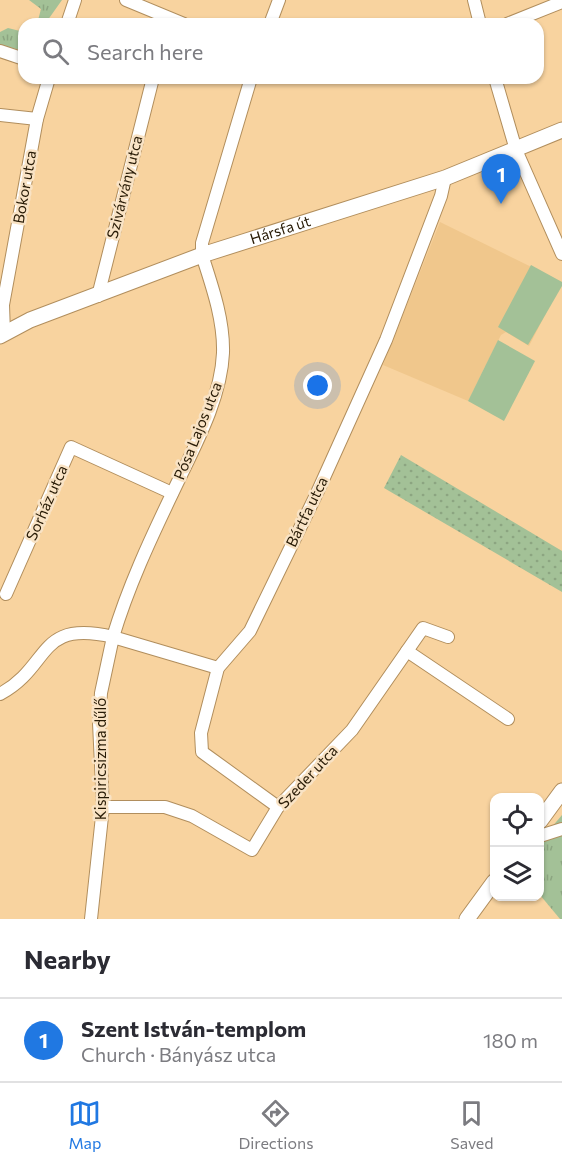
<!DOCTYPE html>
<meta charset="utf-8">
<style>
body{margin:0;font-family:Commissioner,sans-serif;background:#f7f7f7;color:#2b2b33}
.controls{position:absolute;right:18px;bottom:18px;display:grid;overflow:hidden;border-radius:12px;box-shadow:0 2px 4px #0004}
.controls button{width:54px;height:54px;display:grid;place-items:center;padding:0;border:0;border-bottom:2px solid #e1e1e2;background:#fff;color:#2b2b33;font:30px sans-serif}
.you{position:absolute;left:318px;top:386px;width:21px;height:21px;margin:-15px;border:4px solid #fff;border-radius:50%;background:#1a73e8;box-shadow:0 0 0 9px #1a73e833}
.badge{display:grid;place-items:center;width:39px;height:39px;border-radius:50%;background:#2078e2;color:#fff;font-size:20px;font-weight:700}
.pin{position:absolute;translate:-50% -50px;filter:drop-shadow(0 2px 3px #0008)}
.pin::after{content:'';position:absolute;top:32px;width:21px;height:18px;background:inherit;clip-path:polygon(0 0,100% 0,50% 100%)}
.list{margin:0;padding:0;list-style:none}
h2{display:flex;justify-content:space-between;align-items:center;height:78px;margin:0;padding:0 24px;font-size:26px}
h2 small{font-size:20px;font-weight:400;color:#7c7c81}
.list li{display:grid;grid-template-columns:39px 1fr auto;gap:18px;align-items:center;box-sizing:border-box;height:84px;padding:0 24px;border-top:2px solid #e1e1e2}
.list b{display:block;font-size:22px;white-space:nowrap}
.list p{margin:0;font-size:20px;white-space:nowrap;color:#7c7c81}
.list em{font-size:20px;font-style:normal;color:#7c7c81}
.icon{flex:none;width:33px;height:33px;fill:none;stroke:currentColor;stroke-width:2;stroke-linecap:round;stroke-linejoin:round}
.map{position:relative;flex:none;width:562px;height:919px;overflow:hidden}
.search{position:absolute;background:#fff;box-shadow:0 2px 4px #0004;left:18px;right:18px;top:18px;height:66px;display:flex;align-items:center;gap:15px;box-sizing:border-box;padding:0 21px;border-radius:18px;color:#7c7c81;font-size:22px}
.sheet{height:162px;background:#fff}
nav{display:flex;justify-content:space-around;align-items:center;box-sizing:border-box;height:84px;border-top:2px solid #e1e1e2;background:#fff;font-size:16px;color:#7c7c81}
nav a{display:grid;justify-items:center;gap:3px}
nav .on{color:#2078e2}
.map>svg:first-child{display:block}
</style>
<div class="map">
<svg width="562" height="919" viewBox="0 0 562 919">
<defs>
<pattern id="grass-tufts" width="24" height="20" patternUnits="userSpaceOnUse" patternTransform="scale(1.5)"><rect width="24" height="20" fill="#a3c197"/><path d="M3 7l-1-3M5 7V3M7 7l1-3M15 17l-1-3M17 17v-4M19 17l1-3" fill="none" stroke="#8ca581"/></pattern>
<pattern id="park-dots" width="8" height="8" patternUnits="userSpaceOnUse" patternTransform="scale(1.5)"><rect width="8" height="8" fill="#a3c197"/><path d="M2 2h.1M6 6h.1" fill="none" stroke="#8ca581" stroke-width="1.8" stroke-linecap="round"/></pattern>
</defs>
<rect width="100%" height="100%" fill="#f8d39f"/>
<!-- built -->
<path fill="#f0c78c" d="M440,222L562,282L529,346L506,332L501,335L468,401L383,365Z"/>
<!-- grass -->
<g fill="url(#grass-tufts)">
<path d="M29,0H62L45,24H37L41,9Z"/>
<path d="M8,28L24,32V51L0,45V32Z"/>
<path d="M562,815V919H560L540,895V841Z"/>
</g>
<!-- park -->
<path fill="url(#park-dots)" d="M401,455L562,551V592L384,488Z"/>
<!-- garden -->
<g fill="#a3c197">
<path d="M531,265L562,282V286L528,345L498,327Z"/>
<path d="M498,340L535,361L504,421L468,401Z"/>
</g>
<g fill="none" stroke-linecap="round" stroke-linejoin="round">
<!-- minor casing -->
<g stroke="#b18e5d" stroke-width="14">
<g id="minor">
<path d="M126,0L184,24"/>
<path d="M474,0L480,24"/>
<path d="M67,24L75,0"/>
<path d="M270,24L279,0"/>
<path d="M507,24L562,2"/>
<path d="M0,51L24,59"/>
<path d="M495,78L516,150L562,254"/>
<path d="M0,115L37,119"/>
<path d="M98,296L153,78"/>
<path d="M4,333L3,305L37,119L49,78"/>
<path d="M6,594L71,447L172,493"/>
<path d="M407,651L508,719"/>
<path d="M0,694C52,666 36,619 113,637C128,587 150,540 172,494C192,451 221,401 223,353C224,320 212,286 202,255V243L251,78"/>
<path d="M103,807H165L192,816L252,850L278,807L352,730L423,628L448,637"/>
<path d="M278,807L202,752L201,733L218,668L250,631L317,493L386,340L441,196L445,178"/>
<path d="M540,836L562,829"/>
<path d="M91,919L103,807L99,723L101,693L113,637L218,668"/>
</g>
</g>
<!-- tertiary casing -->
<g stroke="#b18e5d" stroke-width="17">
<g id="tertiary">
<path id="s1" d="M0,336L30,320L202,255L445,178L562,130"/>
<path d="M540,821L562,791"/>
<path d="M467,919L494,882"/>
</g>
</g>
<!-- minor -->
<use href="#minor" stroke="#fff" stroke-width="12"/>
<!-- tertiary -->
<use href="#tertiary" stroke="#fff" stroke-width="15"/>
</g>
<g text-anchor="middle" stroke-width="5" stroke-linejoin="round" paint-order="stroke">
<!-- street labels -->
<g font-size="15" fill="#271a05" stroke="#f9e3c5">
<text transform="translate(25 187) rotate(-80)" y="5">Bokor utca</text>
<text transform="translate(125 187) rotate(-76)" y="5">Szivárvány utca</text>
<text dy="5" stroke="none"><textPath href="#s1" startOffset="300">Hársfa út</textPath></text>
<text transform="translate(198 431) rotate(-68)" y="5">Pósa Lajos utca</text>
<text transform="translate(47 503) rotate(-66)" y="5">Sorház utca</text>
<text transform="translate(307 512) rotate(-64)" y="5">Bártfa utca</text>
<text transform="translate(101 759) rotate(-90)" y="5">Kispiricsizma dűlő</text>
<text transform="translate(308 777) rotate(-47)" y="5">Szeder utca</text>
</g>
</g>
</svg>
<div class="controls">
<button><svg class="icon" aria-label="locate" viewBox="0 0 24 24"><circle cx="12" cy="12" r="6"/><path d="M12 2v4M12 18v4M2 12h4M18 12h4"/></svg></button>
<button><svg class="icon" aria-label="layers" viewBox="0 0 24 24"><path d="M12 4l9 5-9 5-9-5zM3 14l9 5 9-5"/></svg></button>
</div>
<div class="you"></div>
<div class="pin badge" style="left:501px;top:204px">1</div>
<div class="search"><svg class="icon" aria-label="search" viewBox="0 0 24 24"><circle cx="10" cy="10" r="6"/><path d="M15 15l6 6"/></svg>Search here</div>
</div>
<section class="sheet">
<h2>Nearby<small></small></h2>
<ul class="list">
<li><span class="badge">1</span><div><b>Szent István-templom</b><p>Church · Bányász utca</p></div><em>180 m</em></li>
</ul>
</section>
<nav>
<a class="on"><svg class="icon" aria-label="map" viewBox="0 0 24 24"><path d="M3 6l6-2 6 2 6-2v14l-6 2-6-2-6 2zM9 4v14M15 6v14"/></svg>Map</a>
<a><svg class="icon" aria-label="directions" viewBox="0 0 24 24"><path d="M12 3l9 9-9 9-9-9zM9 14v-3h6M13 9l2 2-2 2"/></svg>Directions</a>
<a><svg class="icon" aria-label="saved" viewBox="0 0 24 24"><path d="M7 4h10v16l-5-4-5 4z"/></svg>Saved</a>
</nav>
